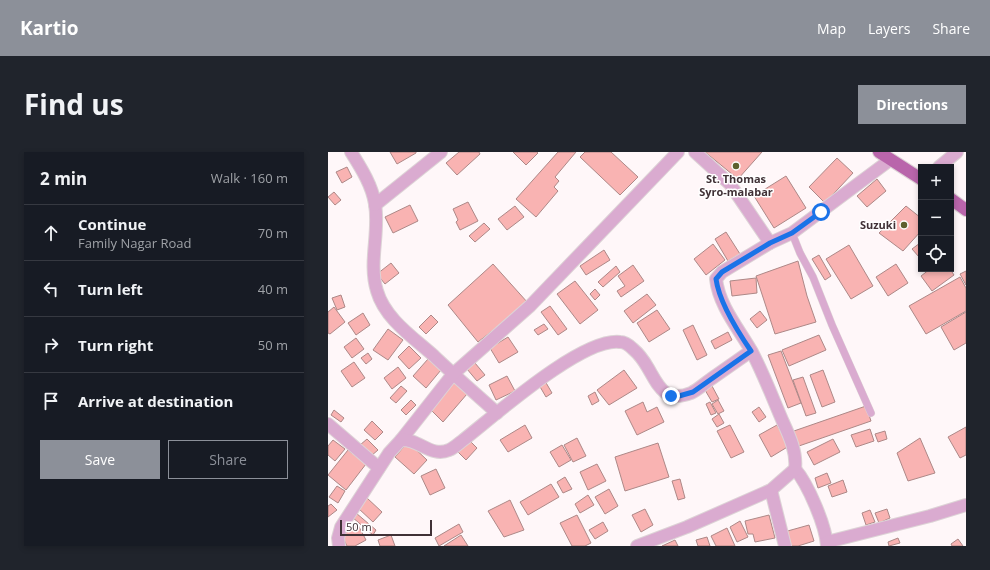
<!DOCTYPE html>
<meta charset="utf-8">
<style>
body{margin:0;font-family:"Open Sans",sans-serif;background:#20242c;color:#f1f3f6}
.controls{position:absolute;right:12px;top:12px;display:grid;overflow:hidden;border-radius:0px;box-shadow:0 2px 6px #0003}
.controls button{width:36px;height:36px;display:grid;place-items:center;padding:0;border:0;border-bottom:1px solid #363941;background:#171b24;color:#f1f3f6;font:20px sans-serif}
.scale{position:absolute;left:12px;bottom:10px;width:92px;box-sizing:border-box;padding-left:4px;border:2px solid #403136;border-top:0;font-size:11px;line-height:14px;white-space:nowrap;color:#403136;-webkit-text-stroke:3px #fff;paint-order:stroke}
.stop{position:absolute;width:12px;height:12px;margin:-9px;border:3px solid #1a73e8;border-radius:50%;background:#fff}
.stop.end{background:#1a73e8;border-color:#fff;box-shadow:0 1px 4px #0008}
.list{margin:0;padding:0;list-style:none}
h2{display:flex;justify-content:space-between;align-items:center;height:52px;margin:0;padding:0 16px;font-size:17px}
h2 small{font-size:13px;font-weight:400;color:#9ea1a6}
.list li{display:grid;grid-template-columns:26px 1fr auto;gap:12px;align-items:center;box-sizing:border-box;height:56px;padding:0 16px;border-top:1px solid #363941}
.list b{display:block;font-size:15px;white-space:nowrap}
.list p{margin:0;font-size:13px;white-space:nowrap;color:#9ea1a6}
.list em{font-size:13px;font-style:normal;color:#9ea1a6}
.actions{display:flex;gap:8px;padding:12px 16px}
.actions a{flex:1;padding:9px 0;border:1px solid #8c9099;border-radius:0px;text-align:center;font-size:14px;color:#8c9099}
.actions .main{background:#8c9099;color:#fff}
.icon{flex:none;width:22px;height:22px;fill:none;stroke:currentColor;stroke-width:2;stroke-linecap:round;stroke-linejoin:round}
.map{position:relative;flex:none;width:638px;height:394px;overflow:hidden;border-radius:0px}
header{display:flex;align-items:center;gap:24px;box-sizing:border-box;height:56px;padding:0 20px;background:#8c9099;color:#fff}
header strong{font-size:19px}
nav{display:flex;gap:22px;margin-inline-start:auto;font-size:14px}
.intro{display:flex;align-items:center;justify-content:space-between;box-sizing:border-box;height:96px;padding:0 24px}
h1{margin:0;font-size:28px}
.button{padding:10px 18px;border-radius:0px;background:#8c9099;color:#fff;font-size:14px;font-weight:700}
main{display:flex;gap:24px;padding:0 24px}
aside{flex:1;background:#171b24;border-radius:0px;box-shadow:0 2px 6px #0003}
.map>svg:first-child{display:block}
</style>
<header>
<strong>Kartio</strong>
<nav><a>Map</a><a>Layers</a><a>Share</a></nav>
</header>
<div class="intro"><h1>Find us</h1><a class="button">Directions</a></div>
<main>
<aside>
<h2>2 min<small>Walk · 160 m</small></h2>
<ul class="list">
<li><svg class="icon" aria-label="ahead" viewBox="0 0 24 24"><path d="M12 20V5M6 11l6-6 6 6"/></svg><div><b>Continue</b><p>Family Nagar Road</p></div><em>70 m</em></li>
<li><svg class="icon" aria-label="left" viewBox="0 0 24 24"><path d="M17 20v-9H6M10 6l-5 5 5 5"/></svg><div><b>Turn left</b></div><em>40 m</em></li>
<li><svg class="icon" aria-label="right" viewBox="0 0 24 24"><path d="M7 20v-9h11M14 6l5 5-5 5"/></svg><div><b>Turn right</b></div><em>50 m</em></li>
<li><svg class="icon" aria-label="arrive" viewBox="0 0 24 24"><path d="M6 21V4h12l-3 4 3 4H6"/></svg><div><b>Arrive at destination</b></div></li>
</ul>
<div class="actions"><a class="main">Save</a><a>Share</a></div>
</aside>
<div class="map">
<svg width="638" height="394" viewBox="0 0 638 394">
<rect width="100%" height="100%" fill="#fff7f9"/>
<!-- building -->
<g fill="#f9b3b2" stroke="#ad8887">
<path d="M62,0H88V1L69,12Z"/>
<path d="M131,0H151L152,2L129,23L118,11Z"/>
<path d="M185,0H209L210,1L198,13Z"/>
<path d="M230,0H248L227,25L231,29L226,35L230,39L208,65L188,47Z"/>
<path d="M257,0H283L310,25L292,43L252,5Z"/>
<path d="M377,0H434L410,27Z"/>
<path d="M509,6L525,21L497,51L481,35Z"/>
<path d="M19,15L24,25L14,31L8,20Z"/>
<path d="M458,24L478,56L446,76L426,44Z"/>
<path d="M549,27L558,39L539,55L529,44Z"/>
<path d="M6,40L13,48L7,53L0,45Z"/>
<path d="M140,50L150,69L132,78L128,70L130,68L125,57Z"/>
<path d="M82,53L90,69L65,81L57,65Z"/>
<path d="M187,54L196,65L179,78L170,67Z"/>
<path d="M578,54L593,66V79L575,99L551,81Z"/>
<path d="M156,71L162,77L147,90L141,84Z"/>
<path d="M398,80L412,102L400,109L387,87Z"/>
<path d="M592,91L593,103L591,105L584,97Z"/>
<path d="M385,92L397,108L378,123L366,107Z"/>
<path d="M521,93L545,134L523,147L498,107Z"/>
<path d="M276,98L282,108L258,123L252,114Z"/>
<path d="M491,103L503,124L497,128L484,107Z"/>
<path d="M470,109L479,144L488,170L447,182L428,124Z"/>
<path d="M63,111L71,121L57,132L49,122Z"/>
<path d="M165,112L200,151L150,190L120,153Z"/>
<path d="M568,112L580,131L560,144L548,125Z"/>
<path d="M305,113L316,129L293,145L289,139L297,134L290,124Z"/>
<path d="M288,114L292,120L275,135L270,130Z"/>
<path d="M602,117H622L626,123L604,139L593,124Z"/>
<path d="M638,119V133L632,122Z"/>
<path d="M632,125L638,136V159L598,182L581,154Z"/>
<path d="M428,126L429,141L404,144L402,129Z"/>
<path d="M247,129L270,158L252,172L229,142Z"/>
<path d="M267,137L272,143L267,148L262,142Z"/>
<path d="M319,142L328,153L305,171L296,159Z"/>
<path d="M13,143L17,155L9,158L4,146Z"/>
<path d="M222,154L239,177L230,183L213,160Z"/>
<path d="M6,155L17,170L2,182L0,181V160Z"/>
<path d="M329,158L342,177L321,190L309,171Z"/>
<path d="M432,159L439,168L429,176L422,167Z"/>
<path d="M638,160V191L626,198L613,175Z"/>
<path d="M35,161L42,173L28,183L20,171Z"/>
<path d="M103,163L110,170L98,182L91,175Z"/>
<path d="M216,172L220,177L210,183L206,178Z"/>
<path d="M365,173L379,203L369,208L355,178Z"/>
<path d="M60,177L75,188L60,208L45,198Z"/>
<path d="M400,180L404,188L387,197L383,189Z"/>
<path d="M491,183L498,198L461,214L454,198Z"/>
<path d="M180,185L190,200L171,211L162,196Z"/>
<path d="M28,186L36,197L24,206L16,195Z"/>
<path d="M81,194L93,206L81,217L70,205Z"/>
<path d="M453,199L473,251L460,256L440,203Z"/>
<path d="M40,201L44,207L38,212L33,206Z"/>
<path d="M100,207L113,218L98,236L85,224Z"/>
<path d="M26,210L37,226L24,235L13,219Z"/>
<path d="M147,211L157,223L149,229L139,217Z"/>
<path d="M70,215L78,226L64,237L56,226Z"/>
<path d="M296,218L309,236L281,253L269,238Z"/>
<path d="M495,218L507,250L494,255L482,223Z"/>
<path d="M179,224L187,239L168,248L161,233Z"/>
<path d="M475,225L488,261L478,264L465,228Z"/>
<path d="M125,229L139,242L115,270L103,258Z"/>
<path d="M217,229L224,241L218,245L211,233Z"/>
<path d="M73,234L79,239L68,251L62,246Z"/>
<path d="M384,234L391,247L384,250L377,238Z"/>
<path d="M267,240L271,249L264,253L260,244Z"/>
<path d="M83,248L88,253L78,263L73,258Z"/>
<path d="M390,248L396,259L390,262L384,252Z"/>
<path d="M315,250L319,260L329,255L336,270L309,283L297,259Z"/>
<path d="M382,250L388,261L383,263L378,252Z"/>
<path d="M538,254L543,269L468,295L463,280Z"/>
<path d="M431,255L438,265L431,270L424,260Z"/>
<path d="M6,258L16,266L13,270L3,263Z"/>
<path d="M391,262L396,271L389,275L384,267Z"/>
<path d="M44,269L55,280L47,288L36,278Z"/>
<path d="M197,273L204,286L180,300L172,288Z"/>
<path d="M402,273L416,300L403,306L389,279Z"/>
<path d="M449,273L461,294L443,305L431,283Z"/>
<path d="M638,275V303L632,306L620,285Z"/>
<path d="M542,277L546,289L528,295L523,283Z"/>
<path d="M557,279L559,287L550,290L547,282Z"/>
<path d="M249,286L258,304L245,310L236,293Z"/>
<path d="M592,286L607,321L580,329L569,301Z"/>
<path d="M39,287L50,298L43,304L32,293Z"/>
<path d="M140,287L149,296L138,308L129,299Z"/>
<path d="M505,287L512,300L486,313L479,300Z"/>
<path d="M5,288L17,297L7,309L0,303V294Z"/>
<path d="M80,290L99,308L86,322L67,305Z"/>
<path d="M330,291L341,325L297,339L287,305Z"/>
<path d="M234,293L243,308L231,315L222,300Z"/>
<path d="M20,298L38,312L18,338L0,323Z"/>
<path d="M269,312L278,329L260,338L252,320Z"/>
<path d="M108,317L117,336L102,343L93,324Z"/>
<path d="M499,321L503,331L490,336L487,326Z"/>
<path d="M237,325L244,337L235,341L229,330Z"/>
<path d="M352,327L357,346L350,348L344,329Z"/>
<path d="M515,328L519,340L504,345L500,334Z"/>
<path d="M223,332L231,345L200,363L192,350Z"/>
<path d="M9,334L17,339L10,351L1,345Z"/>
<path d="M281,337L290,354L277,362L267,345Z"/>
<path d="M260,343L266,353L252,361L247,352Z"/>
<path d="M39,346L54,360L45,370L30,356Z"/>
<path d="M182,348L196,378L176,385L160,359Z"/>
<path d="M3,352L9,358L0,365V354Z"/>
<path d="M317,357L325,373L313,380L304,363Z"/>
<path d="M559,357L562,366L551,371L547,361Z"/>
<path d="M542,358L547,370L538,373L534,361Z"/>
<path d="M28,361L48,378L45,383L24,365Z"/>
<path d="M249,363L263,391L257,394H244L232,371Z"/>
<path d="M441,363L447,386L427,390L425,382H420L417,369Z"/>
<path d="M412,369L420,385L409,390L402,375Z"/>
<path d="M275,370L280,379L267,387L261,378Z"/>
<path d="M29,371L38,388L27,394H19L12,380Z"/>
<path d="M131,372L135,380L111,394L107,386Z"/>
<path d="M481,373L486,389L470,394H460L456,380Z"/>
<path d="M399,376L407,394H388L383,384Z"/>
<path d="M63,383L67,394H52L50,388Z"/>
<path d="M133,383L140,394H116Z"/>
<path d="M379,385L382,394H370L368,388Z"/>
<path d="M570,386L572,391L561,394L560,390Z"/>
<path d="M630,387L635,394H624L623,392Z"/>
<path d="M347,388L350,394H334Z"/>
</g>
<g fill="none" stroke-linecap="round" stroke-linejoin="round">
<!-- lane casing -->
<g stroke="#ddd3d6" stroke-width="8">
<path id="lane" d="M464,81L472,101L485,125L504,173L543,261"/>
</g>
<!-- street casing -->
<g stroke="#ddd3d6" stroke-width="14">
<g id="street">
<path d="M23,0C33,16 44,33 47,52C52,81 40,110 49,139C57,167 86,186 106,204C127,224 148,242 169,261"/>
<path d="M367,0L402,32L442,91"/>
<path d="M611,15L629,0"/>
<path d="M47,53L113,0"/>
<path d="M0,272L51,316"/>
<path d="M73,288L125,222L202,154L350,0"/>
<path d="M467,317C480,332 498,374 499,394"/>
<path d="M443,338L457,394"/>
<path d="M499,390L602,364L638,353"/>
<path d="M11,394L10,386L13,375L61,301L73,288C90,286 103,306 121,298C126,296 130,292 134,289C165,265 254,185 292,190C297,190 301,193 305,197C311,202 316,209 320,216C331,235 337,251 363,241C370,238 377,231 383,227C396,218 410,208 423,199"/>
<path d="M309,394L359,375L443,338L467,317C469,301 462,285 455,270C445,247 436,223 424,200C411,177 391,154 388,127L394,120L442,91L464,81L562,8"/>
</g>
</g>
<!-- primary casing -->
<g stroke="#ddd3d6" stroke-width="14">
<g id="primary">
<path d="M551,0L593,27"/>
<path d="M623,47L638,58"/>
</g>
</g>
<!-- lane -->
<use href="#lane" stroke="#daabd0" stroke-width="7"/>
<!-- street -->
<use href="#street" stroke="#daabd0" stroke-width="12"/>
<!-- primary -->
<use href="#primary" stroke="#b965ab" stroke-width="12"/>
</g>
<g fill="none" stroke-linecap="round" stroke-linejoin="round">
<!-- route -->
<path stroke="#1a73e8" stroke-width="5" d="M343,244H351L365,240L423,199C410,180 391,149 388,127L394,120L442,91L464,81L493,60"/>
</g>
<!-- markers -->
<g fill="#5e602e" stroke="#fff" stroke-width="1.5">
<circle cx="408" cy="14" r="4"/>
<circle cx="576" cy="73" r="4"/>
</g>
<g text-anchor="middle" stroke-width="3" stroke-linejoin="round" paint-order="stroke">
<!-- poi labels -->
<g font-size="11" font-weight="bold" fill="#403136" stroke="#fff">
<text x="408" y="31">St. Thomas<tspan x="408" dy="13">Syro-malabar</tspan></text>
<text x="568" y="77" text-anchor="end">Suzuki</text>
</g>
</g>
</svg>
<div class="controls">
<button>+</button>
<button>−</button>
<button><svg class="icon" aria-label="locate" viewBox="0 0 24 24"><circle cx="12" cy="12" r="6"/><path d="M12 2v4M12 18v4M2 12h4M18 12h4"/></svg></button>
</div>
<div class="scale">50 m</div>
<div class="stop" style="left:493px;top:60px"></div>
<div class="stop end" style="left:343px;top:244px"></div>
</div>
</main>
